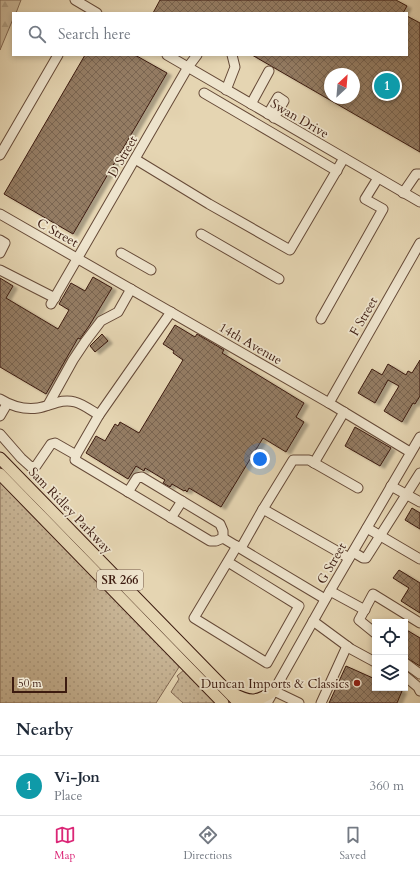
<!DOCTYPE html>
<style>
body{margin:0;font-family:Cardo,serif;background:#f6f6f7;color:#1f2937}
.controls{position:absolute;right:12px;bottom:12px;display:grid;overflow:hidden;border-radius:0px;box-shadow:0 2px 6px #0003}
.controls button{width:36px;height:36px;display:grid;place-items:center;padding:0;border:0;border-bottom:1px solid #e0e1e3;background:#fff;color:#1f2937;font:20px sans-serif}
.compass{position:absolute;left:324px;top:68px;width:36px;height:36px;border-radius:50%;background:#fff;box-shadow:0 2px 6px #0003;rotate:26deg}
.scale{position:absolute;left:12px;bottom:10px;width:55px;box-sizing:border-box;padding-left:4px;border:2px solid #3c1b10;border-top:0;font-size:11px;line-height:14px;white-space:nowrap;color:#3c1b10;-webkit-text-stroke:3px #eee4cd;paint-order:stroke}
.you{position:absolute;left:260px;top:459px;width:14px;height:14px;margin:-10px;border:3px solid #fff;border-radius:50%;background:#1a73e8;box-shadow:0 0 0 6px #1a73e833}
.badge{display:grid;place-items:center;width:26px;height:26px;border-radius:50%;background:#db2777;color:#fff;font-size:13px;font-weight:700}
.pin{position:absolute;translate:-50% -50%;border:2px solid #fff;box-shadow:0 1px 4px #0006}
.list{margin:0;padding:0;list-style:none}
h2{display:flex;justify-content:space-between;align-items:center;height:52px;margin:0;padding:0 16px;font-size:17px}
h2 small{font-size:13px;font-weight:400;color:#747a83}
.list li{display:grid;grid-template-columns:26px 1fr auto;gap:12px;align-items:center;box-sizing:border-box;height:60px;padding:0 16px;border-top:1px solid #e0e1e3}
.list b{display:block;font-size:15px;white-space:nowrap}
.list p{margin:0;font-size:13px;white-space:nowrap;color:#747a83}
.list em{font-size:13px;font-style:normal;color:#747a83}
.icon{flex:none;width:22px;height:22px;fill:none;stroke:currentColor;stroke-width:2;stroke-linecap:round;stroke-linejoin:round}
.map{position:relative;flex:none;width:420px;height:703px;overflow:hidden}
.search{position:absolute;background:#fff;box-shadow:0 2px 6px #0003;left:12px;right:12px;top:12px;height:44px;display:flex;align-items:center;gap:10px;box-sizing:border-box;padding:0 14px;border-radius:0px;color:#747a83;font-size:15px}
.sheet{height:112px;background:#fff}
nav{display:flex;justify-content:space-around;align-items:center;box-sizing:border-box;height:56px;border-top:1px solid #e0e1e3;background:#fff;font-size:11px;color:#747a83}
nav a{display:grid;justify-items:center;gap:2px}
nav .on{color:#db2777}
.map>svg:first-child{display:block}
</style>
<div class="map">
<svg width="420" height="703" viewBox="0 0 420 703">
<defs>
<pattern id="grass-dots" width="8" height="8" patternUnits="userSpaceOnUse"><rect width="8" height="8" fill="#c8b596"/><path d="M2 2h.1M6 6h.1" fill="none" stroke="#ad9b80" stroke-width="1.8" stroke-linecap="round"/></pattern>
<pattern id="forest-firs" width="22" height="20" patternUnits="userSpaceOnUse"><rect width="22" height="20" fill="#c8b596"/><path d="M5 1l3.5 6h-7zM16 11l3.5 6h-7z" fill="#ad9b80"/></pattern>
<pattern id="building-cross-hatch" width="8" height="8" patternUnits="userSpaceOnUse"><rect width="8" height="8" fill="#947c64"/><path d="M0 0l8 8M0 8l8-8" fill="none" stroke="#7a6551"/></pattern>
<filter id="shadow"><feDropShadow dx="4.5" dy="2.5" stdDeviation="1" flood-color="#0004"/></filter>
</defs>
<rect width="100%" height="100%" fill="#e5d5b2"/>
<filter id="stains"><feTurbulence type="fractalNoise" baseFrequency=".005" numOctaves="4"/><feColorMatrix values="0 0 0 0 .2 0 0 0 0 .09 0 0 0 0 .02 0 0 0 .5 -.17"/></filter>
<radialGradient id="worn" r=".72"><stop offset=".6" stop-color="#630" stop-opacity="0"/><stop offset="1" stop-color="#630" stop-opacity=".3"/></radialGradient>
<!-- grass -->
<g fill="url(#grass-dots)" stroke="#826853">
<path d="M0,480L181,664L156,703H0Z"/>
<path d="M185,669L217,703H183L171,692L179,679L177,676Z"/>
</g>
<!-- forest -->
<path fill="url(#forest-firs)" stroke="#826853" d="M0,0H21L16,13H13V19L0,50Z"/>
<!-- building -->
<g fill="url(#building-cross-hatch)" stroke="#3c1b10" fill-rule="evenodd" filter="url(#shadow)">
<path d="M160,0H396L407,6L403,13H153Z"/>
<path d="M407,16L420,23V152L252,55H407ZM330,74H354V98H330Z"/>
<path d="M85,55H135L167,73L73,234L4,194Z"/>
<path d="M93,277L112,288L89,326L80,339L78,338L46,394L0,367V278L13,286L6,298L58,329L69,310L59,304L71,283L85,291Z"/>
<path d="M175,325L195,337L197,334L224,350L222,353L304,403L296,417L304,422L286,452L263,438L221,507L189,488L187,492L185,490L184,491L172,484L170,487L163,483L165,480L145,468L144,471L136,466L128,479L86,453L96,436L105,441L115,424L118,426L120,422L139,433L183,360L173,353L174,351L163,344Z"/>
<path d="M102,334L108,341L95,352L90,346Z"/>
<path d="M420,360V396L415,404L413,403L402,422L384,411L399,386L388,380L375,403L358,393L372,369L382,375L388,364L406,375L408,371L412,373Z"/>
<path d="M355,427L391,448L380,466L345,446Z"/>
<path d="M412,508L420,513V529L405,520Z"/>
<path d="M399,570L420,583V613L401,601L409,588L393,578Z"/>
<path d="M405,629L420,638V666L405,657Z"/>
<path d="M346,666L375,679V688H395L402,691L397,703H329Z"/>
</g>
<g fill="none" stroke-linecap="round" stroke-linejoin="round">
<!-- minor casing -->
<g stroke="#664a38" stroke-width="11">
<g id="minor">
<path d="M75,0L97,13"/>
<path d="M167,55L420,202"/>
<path d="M226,90L235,67L232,55"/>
<path d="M204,93L337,171"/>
<path d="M251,104L269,71"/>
<path d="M268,114L278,97L284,101L274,118"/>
<path d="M0,155L58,55"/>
<path d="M135,159L209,204L290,250L344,158"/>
<path d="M403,193L416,174H420"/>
<path d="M0,214L329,403L410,452"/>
<path d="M201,234L279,279"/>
<path d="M0,240L5,243L0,253"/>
<path d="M121,253L151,270"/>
<path d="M0,270L55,298"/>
<path d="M51,304L188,67L197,55"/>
<path d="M321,319L383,209L365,199L378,178"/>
<path d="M0,399C13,407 24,410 38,408C51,406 61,398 75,402C83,404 92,411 99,415L76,455L75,460L210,541H216L223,538L325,599"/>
<path d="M329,403L420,243"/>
<path d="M48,405L73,360L85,342L101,321L118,312L131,289"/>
<path d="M99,415L171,312"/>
<path d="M0,416L7,404"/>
<path d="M0,434L21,458L31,467L36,466L51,444L55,443L76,455"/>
<path d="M314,463L344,412"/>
<path d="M391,486L420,502"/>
<path d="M128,492L137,478L142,477L220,524L223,531V538"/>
<path d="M171,518L182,501"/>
<path d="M367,528L420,559"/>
<path d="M241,548L263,509"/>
<path d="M353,552L363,558H366L420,473"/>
<path d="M349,558L263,509L293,460H309L358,488"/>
<path d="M228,562L299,606L267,663L194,618L237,546"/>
<path d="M330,591L365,610"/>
<path d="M313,621L351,649L375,662"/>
<path d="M375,633L359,620L373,594L420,623"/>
<path d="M405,663L420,674"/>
<path d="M405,676L418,687L420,691"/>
<path d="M274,691L299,703"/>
<path d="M267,703L330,591L420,437"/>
<path d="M321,703L347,646"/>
</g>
</g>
<!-- major casing -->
<g stroke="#3c1b10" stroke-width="13">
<g id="major">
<path d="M0,458L239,703"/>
<path d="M0,474L223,703"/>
<path d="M232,693C251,703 257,702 274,691"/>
</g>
</g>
<!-- minor -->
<use href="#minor" stroke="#eee4cd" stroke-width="9"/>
<!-- major -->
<use href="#major" stroke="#e5d5b2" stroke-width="11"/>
</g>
<!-- markers -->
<circle fill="#8f2418" stroke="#eee4cd" stroke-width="1.5" cx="357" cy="683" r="4"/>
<g text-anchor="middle" stroke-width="3.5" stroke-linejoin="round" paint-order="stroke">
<!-- shield labels -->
<rect fill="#eee4cd" stroke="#715749" stroke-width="1" x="97" y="570" width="46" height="20" rx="3"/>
<g font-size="12" font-weight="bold" fill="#3c1b10">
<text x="120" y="584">SR 266</text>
</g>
<!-- street labels -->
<g font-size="13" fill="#3c1b10" stroke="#eee4cd">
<text transform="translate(300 118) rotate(30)" y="5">Swan Drive</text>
<text transform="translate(122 156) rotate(-60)" y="5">D Street</text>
<text transform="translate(58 232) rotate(29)" y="5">C Street</text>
<text transform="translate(363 316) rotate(-60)" y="5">F Street</text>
<text transform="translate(251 343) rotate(30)" y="5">14th Avenue</text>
<text transform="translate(71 510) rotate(46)" y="5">Sam Ridley Parkway</text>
<text transform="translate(331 563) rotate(-60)" y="5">G Street</text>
</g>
<!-- poi labels -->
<g font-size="13" fill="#3c1b10" stroke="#eee4cd" text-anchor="end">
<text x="349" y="688">Duncan Imports &amp; Classics</text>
</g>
</g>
<rect width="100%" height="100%" filter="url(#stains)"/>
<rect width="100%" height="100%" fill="url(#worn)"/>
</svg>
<div class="controls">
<button><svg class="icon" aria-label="locate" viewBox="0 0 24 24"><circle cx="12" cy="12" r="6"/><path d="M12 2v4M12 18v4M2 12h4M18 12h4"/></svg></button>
<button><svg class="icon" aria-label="layers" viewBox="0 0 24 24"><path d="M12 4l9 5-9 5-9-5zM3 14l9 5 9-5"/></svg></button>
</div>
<svg class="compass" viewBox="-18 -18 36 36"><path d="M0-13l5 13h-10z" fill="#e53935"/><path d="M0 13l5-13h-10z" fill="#747a83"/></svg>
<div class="scale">50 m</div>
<div class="you"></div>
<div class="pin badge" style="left:387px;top:86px;background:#0f9aa8">1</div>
<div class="search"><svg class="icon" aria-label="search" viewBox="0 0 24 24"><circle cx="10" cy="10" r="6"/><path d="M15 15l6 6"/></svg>Search here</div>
</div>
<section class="sheet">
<h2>Nearby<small></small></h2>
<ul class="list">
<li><span class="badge" style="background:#0f9aa8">1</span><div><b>Vi-Jon</b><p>Place</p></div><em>360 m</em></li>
</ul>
</section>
<nav>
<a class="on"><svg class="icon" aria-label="map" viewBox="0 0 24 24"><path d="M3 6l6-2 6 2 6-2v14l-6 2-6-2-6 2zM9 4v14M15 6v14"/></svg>Map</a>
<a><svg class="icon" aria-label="directions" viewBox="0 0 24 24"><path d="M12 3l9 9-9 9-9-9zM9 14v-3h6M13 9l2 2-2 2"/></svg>Directions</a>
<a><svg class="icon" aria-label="saved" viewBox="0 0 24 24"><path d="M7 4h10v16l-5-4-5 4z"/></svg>Saved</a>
</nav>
